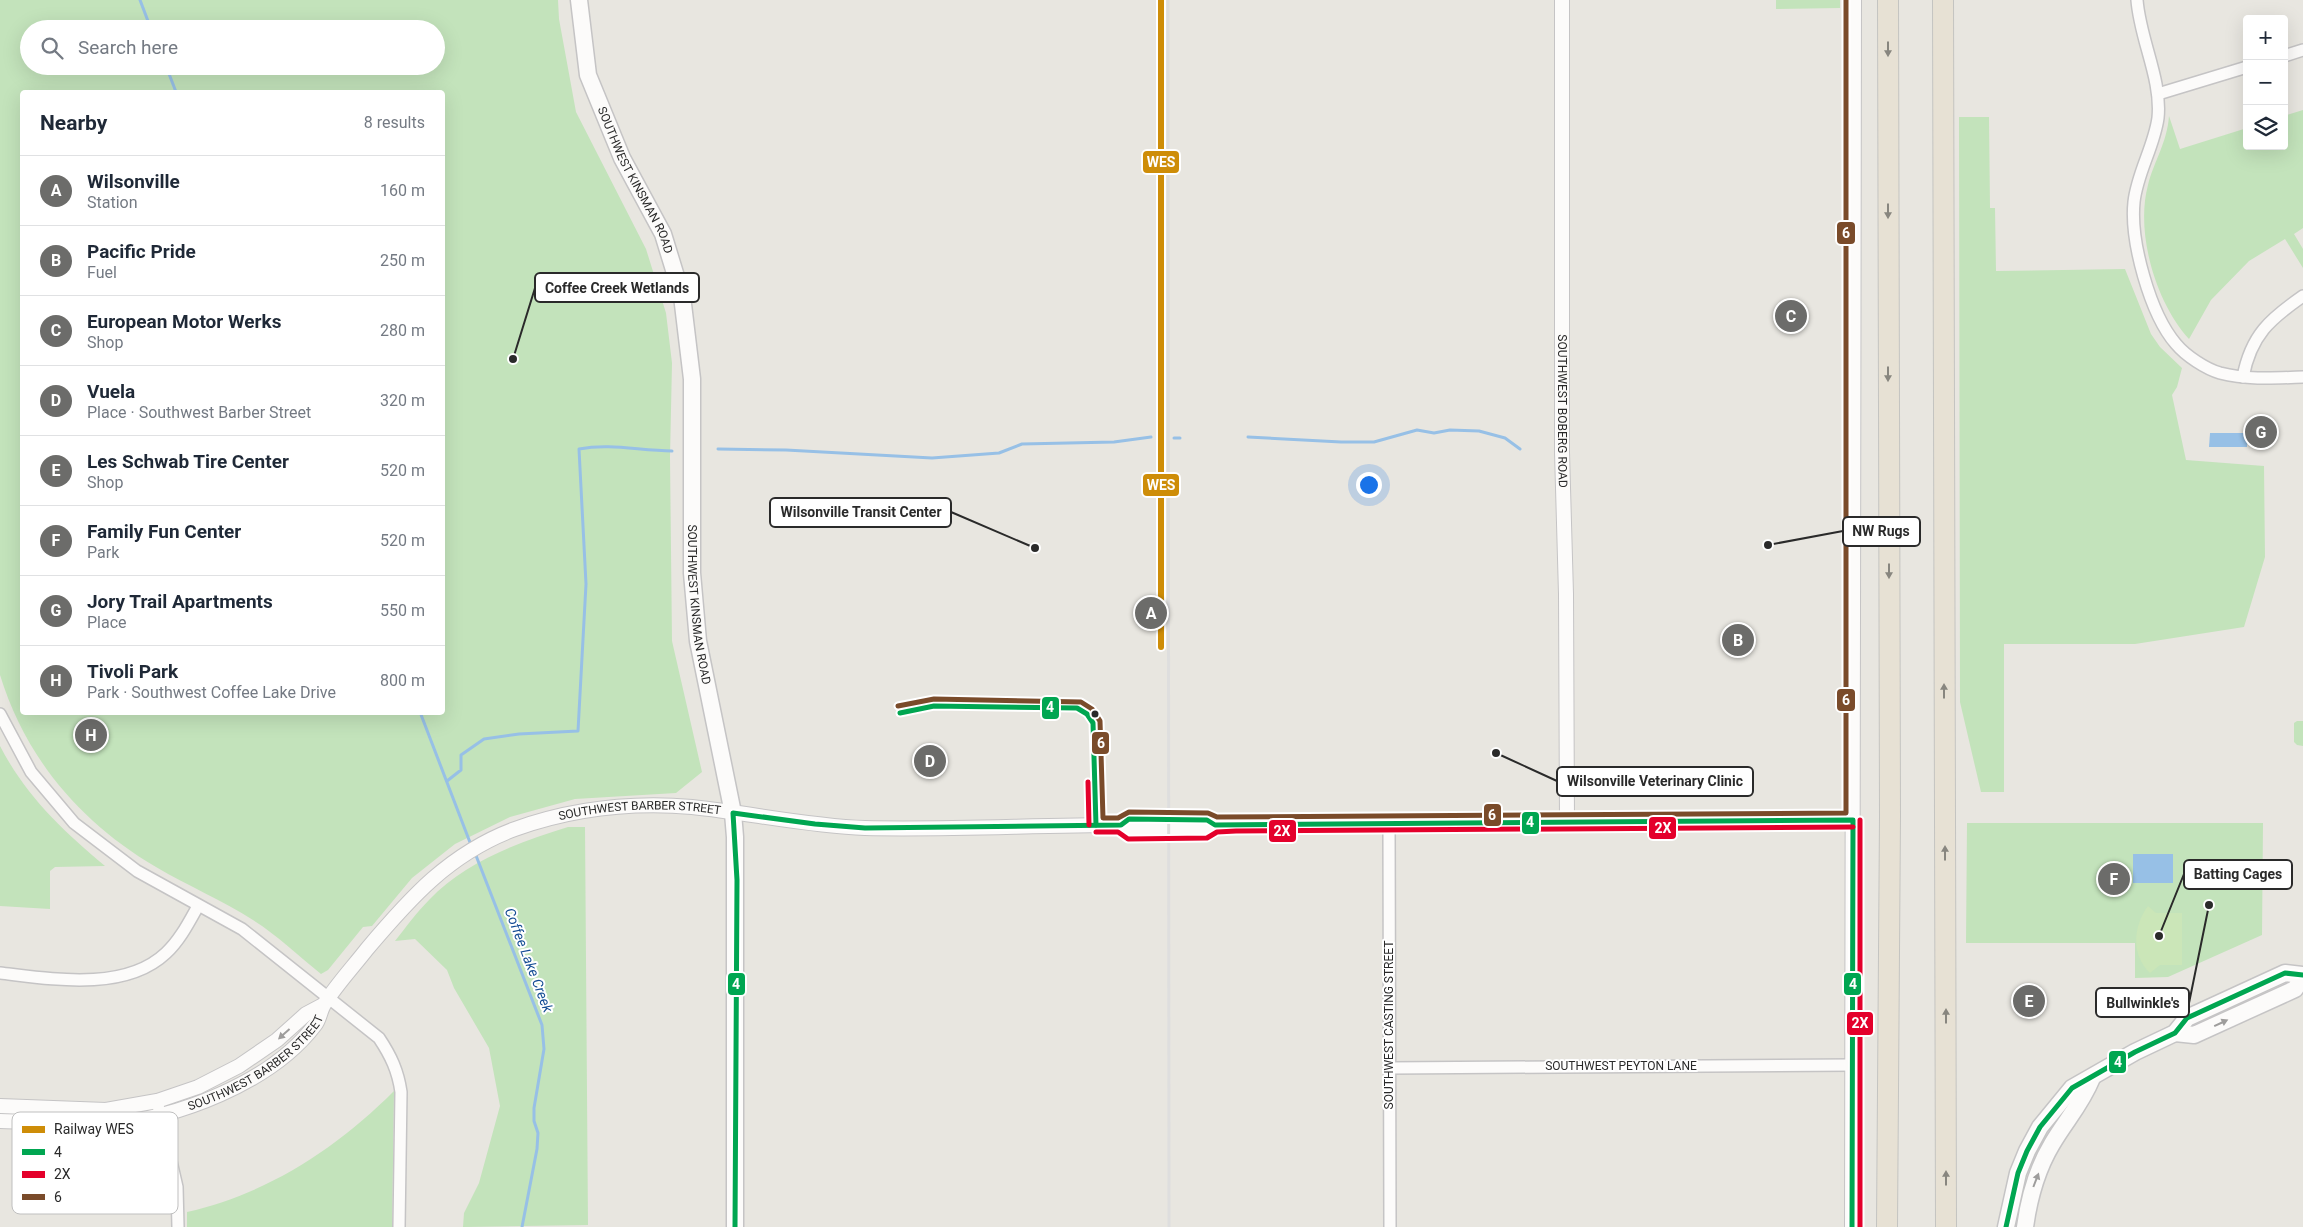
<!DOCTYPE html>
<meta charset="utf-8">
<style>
body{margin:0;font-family:Roboto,sans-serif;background:#f6f6f7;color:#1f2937}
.controls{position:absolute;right:15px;top:15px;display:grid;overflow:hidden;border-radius:5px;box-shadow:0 5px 20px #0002}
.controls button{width:45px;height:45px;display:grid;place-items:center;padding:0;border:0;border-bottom:1px solid #e0e1e3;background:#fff;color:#1f2937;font:25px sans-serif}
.you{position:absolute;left:1368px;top:484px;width:18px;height:18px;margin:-12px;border:4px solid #fff;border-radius:50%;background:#1a73e8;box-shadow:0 0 0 8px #1a73e833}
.badge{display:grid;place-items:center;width:32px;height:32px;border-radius:50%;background:#6c6c6a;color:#fff;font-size:16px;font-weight:700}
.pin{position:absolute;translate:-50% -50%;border:2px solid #fff;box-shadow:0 1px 5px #0006}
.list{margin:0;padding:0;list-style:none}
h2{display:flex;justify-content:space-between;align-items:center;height:65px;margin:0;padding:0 20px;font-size:21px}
h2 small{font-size:16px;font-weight:400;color:#747a83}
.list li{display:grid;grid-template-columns:32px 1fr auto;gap:15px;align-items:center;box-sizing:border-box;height:70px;padding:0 20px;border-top:1px solid #e0e1e3}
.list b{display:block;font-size:19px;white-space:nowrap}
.list p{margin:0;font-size:16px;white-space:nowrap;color:#747a83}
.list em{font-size:16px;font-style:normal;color:#747a83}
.icon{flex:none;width:28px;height:28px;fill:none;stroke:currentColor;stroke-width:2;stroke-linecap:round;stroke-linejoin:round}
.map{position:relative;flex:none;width:2303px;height:1227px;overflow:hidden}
.search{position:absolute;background:#fff;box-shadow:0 5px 20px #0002;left:20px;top:20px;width:425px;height:55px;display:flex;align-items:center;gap:12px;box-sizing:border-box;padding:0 18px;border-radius:28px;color:#747a83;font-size:19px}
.panel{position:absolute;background:#fff;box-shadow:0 5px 20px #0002;left:20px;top:90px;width:425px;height:625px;border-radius:5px}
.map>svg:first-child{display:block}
</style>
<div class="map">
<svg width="2303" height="1227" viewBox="0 0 2303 1227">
<rect width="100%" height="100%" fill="#e8e6e0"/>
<!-- green -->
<g fill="#c3e3bb" fill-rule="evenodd">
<path d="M0,0H558L559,19L576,112L646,249L666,313L672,363L670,457L672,641L702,772L676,793L575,799L510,817L455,844L412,878L372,926L363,927L328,970L321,974C299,956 277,935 253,920C222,900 188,886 156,867C81,823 26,759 0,675ZM29,29H436V66H29ZM22,92H442V712H22Z"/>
<path d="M1776,0H1840V8L1776,9Z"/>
<path d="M2303,110V228L2294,234L2303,249V268L2285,239L2249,261L2211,300L2189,339C2156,303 2135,233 2148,185C2154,161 2167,143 2169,116L2180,149L2247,128V146H2284V116Z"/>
<path d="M1959,117H1989L1990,208H1995L1996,271L2125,269L2151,334L2160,347L2182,368L2177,387L2172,395L2186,460L2264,466L2265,557L2244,627L2135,644H2004V792H1981L1960,702Z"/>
<path d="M2297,721H2303V746L2297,745L2294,742V723Z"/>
<path d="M0,746C26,796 62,830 105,866L55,867L50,871V909L0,906Z"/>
<path d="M1967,823H2263L2262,935L2168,977L2135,978V943H1966Z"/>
<path d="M568,827H585L588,1225L463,1227L464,1213L479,1183L500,1106L489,1048L454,988L447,970L415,939L395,941C406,927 417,912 429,900C465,862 519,842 568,827Z"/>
<path d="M394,1091L392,1227H187V1212C267,1194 336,1149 394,1091Z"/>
</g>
<!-- pitch -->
<path fill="#cbe6b8" d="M2148,906L2156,913H2182V965H2160L2150,973C2131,955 2133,926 2148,906Z"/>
<!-- water -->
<g fill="#97c0e6">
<path d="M2210,433H2247V447H2209Z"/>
<rect x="2133" y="854" width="40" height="29"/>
</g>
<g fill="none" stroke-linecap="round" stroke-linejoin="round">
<!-- stream -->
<g stroke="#97c0e6" stroke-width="3">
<path d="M140,0L151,29"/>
<path d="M166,66L176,92"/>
<path d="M1248,437L1341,442H1374L1417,430L1434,433L1450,430L1479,431L1505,438L1520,449"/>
<path d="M1174,438H1180"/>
<path d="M718,449L786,450L932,458L999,453L1022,444L1114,442L1151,437"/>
<path d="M420,712L471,845"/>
<path d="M447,781L461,770V755L484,739L519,734L578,731L586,584L579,449C611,443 640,451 672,451"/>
<path d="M475,853L542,1025L544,1049L534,1108V1121L538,1133L537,1149L522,1227"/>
</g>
<!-- minor casing -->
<g stroke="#c5c4c5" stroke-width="14">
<g id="minor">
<path d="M2137,0C2140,40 2162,79 2158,118C2154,147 2137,173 2134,202C2130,241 2150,314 2176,344C2186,356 2206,369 2220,373C2247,380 2276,378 2303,377"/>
<path d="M2284,56L2303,50"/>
<path d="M2158,94L2247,67"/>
<path d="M2243,377C2251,335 2270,319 2303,296"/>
<path d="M0,714L31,772L74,823L137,871L242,929L379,1038C391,1056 398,1071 401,1092L399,1227"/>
<path d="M1389,823L1390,1227"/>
<path d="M0,973C51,979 125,992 166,953C180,940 189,922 198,906"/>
<path d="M1390,1068L1852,1065"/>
<path d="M157,1101L177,1187L178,1227"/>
</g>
</g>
<!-- tertiary casing -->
<g stroke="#c5c4c5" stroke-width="16">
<g id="tertiary">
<path id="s1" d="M1562,0V452L1566,594L1567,822"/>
<path d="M1121,825L1129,832L1206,831L1215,825"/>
<path d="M0,1106L106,1110L157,1101L198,1087L239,1066L277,1040L306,1014L323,1005"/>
<path id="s2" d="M0,1121C35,1122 71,1126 106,1124C176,1119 271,1083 315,1025C320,1019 320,1010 325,1003C337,984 353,967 367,949C410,898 450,853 515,829C571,809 633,802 692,807C750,813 807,826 865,828C950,830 1036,825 1121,825L1129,819L1207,820L1215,825L1853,820"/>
<path d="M1852,1227L1854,0"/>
</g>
</g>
<!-- secondary casing -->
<g stroke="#c5c4c5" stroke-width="19">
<g id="secondary">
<path id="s3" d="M579,0L588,75L622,158L663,234L682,296L692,379V573L698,641L733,813L735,837V1227"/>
<path d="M2175,1033L2194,1035L2295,989L2303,977"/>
<path d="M2006,1227L2018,1173L2027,1151L2040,1127L2072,1088L2135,1052L2175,1033L2187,1018L2285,973L2303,975"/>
<path d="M2025,1227C2029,1198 2037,1169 2052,1144C2066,1120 2081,1105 2092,1078"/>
</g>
</g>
<!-- motorway casing -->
<g stroke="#c4c4c1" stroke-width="22">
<g id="motorway">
<path d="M1943,0L1946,1227"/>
<path d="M1887,1227L1890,816L1888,0"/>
</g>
</g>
<!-- minor -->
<use href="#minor" stroke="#fcfbfa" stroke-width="11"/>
<!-- tertiary -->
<use href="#tertiary" stroke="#fcfbfa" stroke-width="14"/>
<!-- secondary -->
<use href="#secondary" stroke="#fcfbfa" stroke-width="16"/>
<!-- motorway -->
<use href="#motorway" stroke="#e7e1d4" stroke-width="20"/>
<!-- rail -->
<path stroke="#dedede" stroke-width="3" d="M1168,0L1169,1227"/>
<!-- bus-1 casing -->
<g stroke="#fff" stroke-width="9">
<g id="bus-1">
<path d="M900,713L934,706L1077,708L1087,714L1093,723L1096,825"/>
<path d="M735,1227L737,880L733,813L815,824L865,828L1121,825L1129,819L1207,820L1215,825L1853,820L1852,1227"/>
<path d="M2006,1227L2018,1173L2027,1151L2040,1127L2072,1088L2135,1052L2175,1033L2187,1018L2285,973L2303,975"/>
</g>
</g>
<!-- bus-2 casing -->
<g stroke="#fff" stroke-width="9">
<g id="bus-2">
<path d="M1088,782L1089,825"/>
<path d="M1096,832H1118L1128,839L1207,838L1217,832L1236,831L1853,827"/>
<path d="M1860,1227V820"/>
</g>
</g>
<!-- bus-3 casing -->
<g stroke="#fff" stroke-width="9">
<path id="bus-3" d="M898,706L934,699L1081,702L1092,709L1100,721L1103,818H1118L1129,812L1208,813L1217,817L1846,813V0"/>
</g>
<!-- bus-1 -->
<use href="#bus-1" stroke="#00a651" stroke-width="5"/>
<!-- bus-2 -->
<use href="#bus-2" stroke="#e4002b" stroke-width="5"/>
<!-- bus-3 -->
<use href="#bus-3" stroke="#7a4b2a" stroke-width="5"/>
<!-- rail-1 casing -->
<g stroke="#fff" stroke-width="10">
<path id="rail-1" d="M1161,0V647"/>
</g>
<!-- rail-1 -->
<use href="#rail-1" stroke="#ce8d08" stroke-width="6"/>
</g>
<!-- one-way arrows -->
<defs><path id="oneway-solid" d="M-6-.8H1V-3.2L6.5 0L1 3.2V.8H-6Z" transform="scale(1.25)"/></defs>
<g fill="#88867f">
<use href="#oneway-solid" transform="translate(1888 49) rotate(90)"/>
<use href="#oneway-solid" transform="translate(1888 211) rotate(90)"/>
<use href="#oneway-solid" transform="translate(1888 374) rotate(90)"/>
<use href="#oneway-solid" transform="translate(1889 571) rotate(90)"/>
<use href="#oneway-solid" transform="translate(1944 691) rotate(-90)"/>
<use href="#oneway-solid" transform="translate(1945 853) rotate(-90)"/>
<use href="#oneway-solid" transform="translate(1946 1016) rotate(-90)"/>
<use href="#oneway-solid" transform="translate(1946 1178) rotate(-90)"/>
</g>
<g fill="#9e9d9c">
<use href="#oneway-solid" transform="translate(2221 1023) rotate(-25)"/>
<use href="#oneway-solid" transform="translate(284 1034) rotate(138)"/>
<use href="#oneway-solid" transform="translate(2036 1180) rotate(-69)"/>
</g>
<!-- markers -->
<circle fill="#2a2a2a" stroke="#fff" stroke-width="2" cx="1095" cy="714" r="4.5"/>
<g text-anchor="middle" stroke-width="4" stroke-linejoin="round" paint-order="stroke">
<!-- street labels -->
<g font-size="12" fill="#2a2a2a" stroke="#fff">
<text dy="4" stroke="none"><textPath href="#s3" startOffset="191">SOUTHWEST KINSMAN ROAD</textPath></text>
<text dy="4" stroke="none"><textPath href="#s1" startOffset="411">SOUTHWEST BOBERG ROAD</textPath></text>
<text dy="4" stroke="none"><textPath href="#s3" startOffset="626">SOUTHWEST KINSMAN ROAD</textPath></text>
<text dy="4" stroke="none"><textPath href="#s2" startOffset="756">SOUTHWEST BARBER STREET</textPath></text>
<text transform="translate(1389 1025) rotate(-90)" y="4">SOUTHWEST CASTING STREET</text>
<text dy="4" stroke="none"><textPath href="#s2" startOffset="272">SOUTHWEST BARBER STREET</textPath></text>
<text x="1621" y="1070">SOUTHWEST PEYTON LANE</text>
</g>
<!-- water labels -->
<g font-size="14" font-style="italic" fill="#144c94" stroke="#fff">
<text transform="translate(529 960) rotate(69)" y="5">Coffee Lake Creek</text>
</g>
</g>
<!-- legend -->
<rect x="12" y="1112" width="166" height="102" rx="8" fill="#fff" stroke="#bfbfbf" stroke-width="1"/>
<rect x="22" y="1126" width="23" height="7" fill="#ce8d08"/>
<rect x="22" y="1149" width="23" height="6" fill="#00a651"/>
<rect x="22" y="1171" width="23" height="7" fill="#e4002b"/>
<rect x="22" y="1194" width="23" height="6" fill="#7a4b2a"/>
<g font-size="14" fill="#2a2a2a">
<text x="54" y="1134">Railway WES</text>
<text x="54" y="1157">4</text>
<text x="54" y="1179">2X</text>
<text x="54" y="1202">6</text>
</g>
<!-- callouts -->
<path fill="none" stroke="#2a2a2a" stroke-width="2" d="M513 359L535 288M1035 548L951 512M1768 545L1843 531M1496 753L1557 781M2159 936L2184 874M2209 905L2189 1003"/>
<g fill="#2a2a2a" stroke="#fff" stroke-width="2">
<circle cx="513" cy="359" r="5"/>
<circle cx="1035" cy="548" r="5"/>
<circle cx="1768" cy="545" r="5"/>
<circle cx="1496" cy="753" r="5"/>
<circle cx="2159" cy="936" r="5"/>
<circle cx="2209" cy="905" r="5"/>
</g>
<g fill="#fff" stroke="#2a2a2a" stroke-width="2">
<rect x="535" y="273" width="164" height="29" rx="5"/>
<rect x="770" y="498" width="181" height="29" rx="5"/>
<rect x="1843" y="517" width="77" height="29" rx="5"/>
<rect x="1557" y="767" width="196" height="29" rx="5"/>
<rect x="2184" y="860" width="108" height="29" rx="5"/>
<rect x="2096" y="988" width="93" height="29" rx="5"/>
</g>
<g font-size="14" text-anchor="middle" font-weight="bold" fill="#2a2a2a">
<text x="617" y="293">Coffee Creek Wetlands</text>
<text x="861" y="517">Wilsonville Transit Center</text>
<text x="1881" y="536">NW Rugs</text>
<text x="1655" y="786">Wilsonville Veterinary Clinic</text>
<text x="2238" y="879">Batting Cages</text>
<text x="2143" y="1008">Bullwinkle's</text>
</g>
<g stroke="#fff" stroke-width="2">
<rect x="1142" y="150" width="38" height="24" rx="5" fill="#ce8d08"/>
<rect x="1836" y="221" width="20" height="24" rx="5" fill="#7a4b2a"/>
<rect x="1142" y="473" width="38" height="24" rx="5" fill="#ce8d08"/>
<rect x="1836" y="688" width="20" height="24" rx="5" fill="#7a4b2a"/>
<rect x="1041" y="696" width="19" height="24" rx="5" fill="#00a651"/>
<rect x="1091" y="731" width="19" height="24" rx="5" fill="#7a4b2a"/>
<rect x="1483" y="803" width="19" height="24" rx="5" fill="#7a4b2a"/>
<rect x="1521" y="811" width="19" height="24" rx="5" fill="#00a651"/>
<rect x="1648" y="816" width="29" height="24" rx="5" fill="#e4002b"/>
<rect x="1268" y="819" width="29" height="24" rx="5" fill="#e4002b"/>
<rect x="1843" y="972" width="19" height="24" rx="5" fill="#00a651"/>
<rect x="727" y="972" width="19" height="24" rx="5" fill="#00a651"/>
<rect x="1846" y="1011" width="28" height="25" rx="5" fill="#e4002b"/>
<rect x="2108" y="1050" width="19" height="24" rx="5" fill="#00a651"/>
</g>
<g font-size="14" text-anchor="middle" font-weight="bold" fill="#fff">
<text x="1161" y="167">WES</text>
<text x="1846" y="238">6</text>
<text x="1161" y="490">WES</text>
<text x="1846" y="705">6</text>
<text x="1050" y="712">4</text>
<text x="1101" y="748">6</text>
<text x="1492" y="820">6</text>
<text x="1530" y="827">4</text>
<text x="1663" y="833">2X</text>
<text x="1282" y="836">2X</text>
<text x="1853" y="989">4</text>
<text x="736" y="989">4</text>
<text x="1860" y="1028">2X</text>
<text x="2118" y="1067">4</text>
</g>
</svg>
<div class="controls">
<button>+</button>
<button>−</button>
<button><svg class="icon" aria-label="layers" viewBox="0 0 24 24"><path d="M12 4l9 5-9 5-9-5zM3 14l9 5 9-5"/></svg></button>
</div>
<div class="you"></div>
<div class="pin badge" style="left:1151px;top:613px">A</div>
<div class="pin badge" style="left:1738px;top:640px">B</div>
<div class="pin badge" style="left:1791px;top:316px">C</div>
<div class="pin badge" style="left:930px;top:761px">D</div>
<div class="pin badge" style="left:2029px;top:1001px">E</div>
<div class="pin badge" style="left:2114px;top:879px">F</div>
<div class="pin badge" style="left:2261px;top:432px">G</div>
<div class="pin badge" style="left:91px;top:735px">H</div>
<div class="search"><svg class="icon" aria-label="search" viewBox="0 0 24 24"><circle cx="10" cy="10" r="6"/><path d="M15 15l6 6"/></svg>Search here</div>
<section class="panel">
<h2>Nearby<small>8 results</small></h2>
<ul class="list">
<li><span class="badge">A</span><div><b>Wilsonville</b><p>Station</p></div><em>160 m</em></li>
<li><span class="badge">B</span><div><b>Pacific Pride</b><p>Fuel</p></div><em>250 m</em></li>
<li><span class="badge">C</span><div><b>European Motor Werks</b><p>Shop</p></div><em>280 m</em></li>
<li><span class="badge">D</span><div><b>Vuela</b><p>Place · Southwest Barber Street</p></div><em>320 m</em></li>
<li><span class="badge">E</span><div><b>Les Schwab Tire Center</b><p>Shop</p></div><em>520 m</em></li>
<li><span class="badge">F</span><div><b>Family Fun Center</b><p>Park</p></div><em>520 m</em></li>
<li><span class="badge">G</span><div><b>Jory Trail Apartments</b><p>Place</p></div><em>550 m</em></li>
<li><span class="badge">H</span><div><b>Tivoli Park</b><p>Park · Southwest Coffee Lake Drive</p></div><em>800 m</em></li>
</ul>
</section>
</div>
